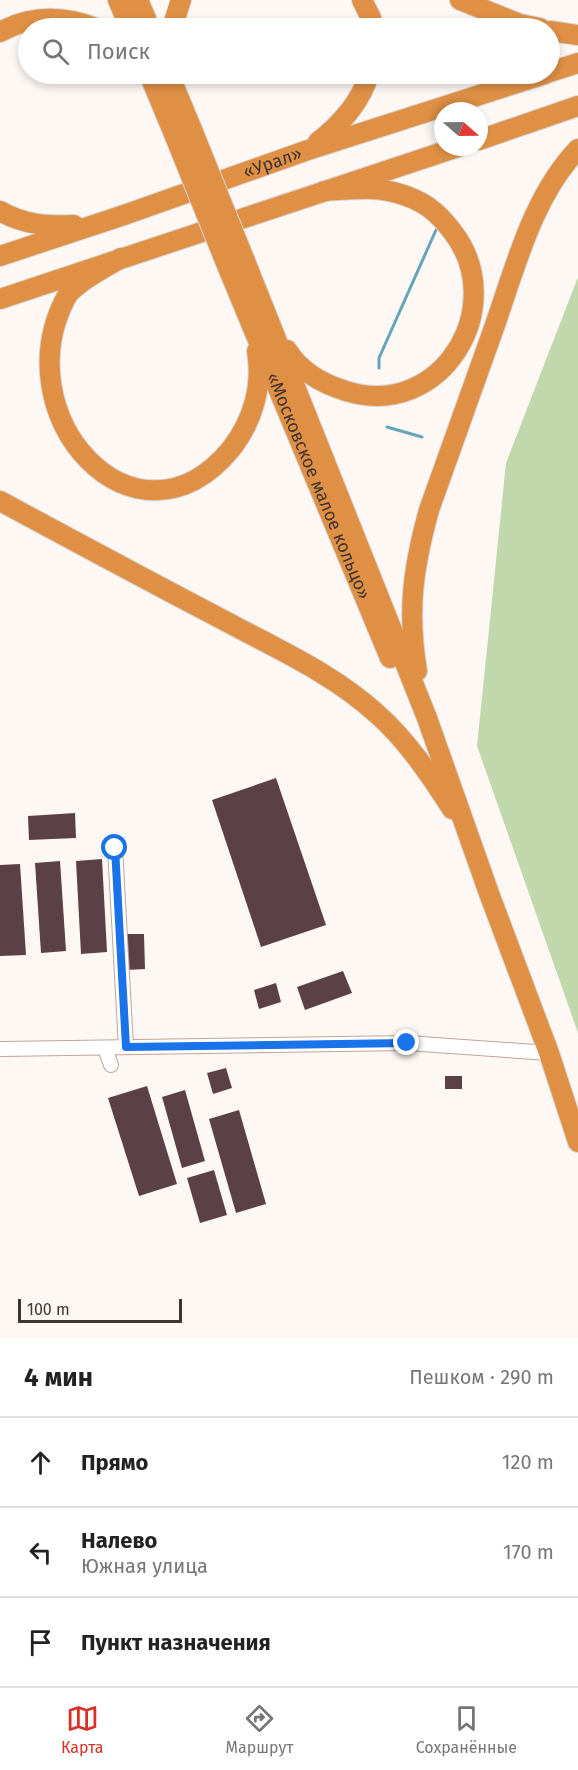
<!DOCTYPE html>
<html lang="ru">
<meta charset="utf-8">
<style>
body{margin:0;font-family:"Fira Sans",sans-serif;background:#f2f2f2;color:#222}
.compass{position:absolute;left:434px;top:102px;width:54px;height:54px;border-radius:50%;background:#fff;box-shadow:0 3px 9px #0003;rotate:110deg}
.scale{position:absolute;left:18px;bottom:15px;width:164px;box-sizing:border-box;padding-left:6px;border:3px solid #40342f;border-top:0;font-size:16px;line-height:21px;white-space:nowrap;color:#40342f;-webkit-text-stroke:4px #fef8f5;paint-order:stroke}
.stop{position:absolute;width:18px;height:18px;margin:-14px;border:4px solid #1a73e8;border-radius:50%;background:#fff}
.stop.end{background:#1a73e8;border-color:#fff;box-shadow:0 2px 6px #0008}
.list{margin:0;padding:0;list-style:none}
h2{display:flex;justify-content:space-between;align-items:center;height:78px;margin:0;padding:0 24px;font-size:26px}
h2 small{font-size:20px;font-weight:400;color:#767676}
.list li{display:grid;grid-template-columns:39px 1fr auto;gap:18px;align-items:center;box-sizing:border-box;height:90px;padding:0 24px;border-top:2px solid #e0e0e0}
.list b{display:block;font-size:22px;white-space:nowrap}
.list p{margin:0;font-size:20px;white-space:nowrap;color:#767676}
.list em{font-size:20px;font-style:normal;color:#767676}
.icon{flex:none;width:33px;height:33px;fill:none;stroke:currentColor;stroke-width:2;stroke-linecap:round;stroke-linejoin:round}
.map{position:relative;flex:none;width:578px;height:1338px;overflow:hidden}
.search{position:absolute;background:#fff;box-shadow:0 3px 9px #0003;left:18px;right:18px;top:18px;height:66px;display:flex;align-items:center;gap:15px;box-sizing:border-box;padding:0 21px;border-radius:33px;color:#767676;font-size:22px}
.sheet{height:348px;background:#fff}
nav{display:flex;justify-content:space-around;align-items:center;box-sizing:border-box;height:84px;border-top:2px solid #e0e0e0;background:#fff;font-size:16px;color:#767676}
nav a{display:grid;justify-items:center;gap:3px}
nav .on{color:#d93025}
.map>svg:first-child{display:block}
</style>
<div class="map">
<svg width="578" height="1338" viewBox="0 0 578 1338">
<rect width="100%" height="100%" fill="#fef8f5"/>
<!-- green -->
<path fill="#c1d7ac" d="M578,277V1033L477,746L506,463Z"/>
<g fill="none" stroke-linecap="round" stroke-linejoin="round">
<!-- stream -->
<g stroke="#64a5b6" stroke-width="3">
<path d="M379,368V358L436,230"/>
<path d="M387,427L422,437"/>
</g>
</g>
<!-- building -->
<g fill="#5b4048">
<path d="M276,778L326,925L261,947L212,800Z"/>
<path d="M75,813L76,838L29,840L28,816Z"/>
<path d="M102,859L107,952L81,954L76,861Z"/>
<path d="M60,861L66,951L41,953L35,863Z"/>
<path d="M20,864L26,955L0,956V865Z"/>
<path d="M125,934H144L145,969L126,970Z"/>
<path d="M343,971L352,993L305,1010L297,987Z"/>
<path d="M276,983L281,1002L259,1009L254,990Z"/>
<path d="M226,1068L232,1088L213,1094L207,1073Z"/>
<rect x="445" y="1076" width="17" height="13"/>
<path d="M147,1086L177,1184L139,1196L108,1098Z"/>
<path d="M185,1090L205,1161L182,1168L162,1097Z"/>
<path d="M239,1110L266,1204L236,1213L209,1119Z"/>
<path d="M214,1170L227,1215L200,1223L187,1178Z"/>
</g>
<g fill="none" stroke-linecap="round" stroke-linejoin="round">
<!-- minor casing -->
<g stroke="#c1a497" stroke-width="16">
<g id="minor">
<path d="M115,848L126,1047"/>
<path d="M105,1048L111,1065"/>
<path d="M0,1049L407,1043L549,1053"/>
</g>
</g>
<!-- highway casing -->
<g stroke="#d9d6d5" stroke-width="22">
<g id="highway">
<path d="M118,0L130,28"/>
<path d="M138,0L150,28"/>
<path d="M362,0L371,18L372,28"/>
<path d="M460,0L520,24L540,28"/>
<path d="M172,28L181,0"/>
<path d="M550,31L578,35"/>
<path d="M0,32C31,15 63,15 96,28"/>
<path d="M550,72L578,63"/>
<path d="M149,74L176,139"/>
<path d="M169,74L193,132"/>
<path d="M479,140L578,106"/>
<path d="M318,142C341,124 361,102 369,74"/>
<path d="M0,211C24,225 47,226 74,225"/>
<path id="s1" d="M0,256L124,215L308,150L545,74"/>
<path d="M121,258C103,269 82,279 68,294C0,415 136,564 231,449C253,421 263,386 257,351"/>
<path d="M245,261L427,718L490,896L549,1053L578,1142"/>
<path id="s2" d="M228,268L390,658"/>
<path d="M0,299L458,147"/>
<path d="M287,350C300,371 323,384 346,391C441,421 511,306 452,231C436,210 422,200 397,193C373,186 348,190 324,191"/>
<path d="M0,501C76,542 152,583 229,623C279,650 333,674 376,713C406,739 431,776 452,809"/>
<path d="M417,671C407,611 413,568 429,510C451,448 473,386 495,325C516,265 533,196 578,149"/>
</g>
</g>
<!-- minor -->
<use href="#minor" stroke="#fff" stroke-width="14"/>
<!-- highway -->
<use href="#highway" stroke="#df9045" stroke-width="20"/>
<!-- highway-bridge casing -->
<g stroke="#d9d6d5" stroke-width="22" stroke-linecap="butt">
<g id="highway-bridge">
<path d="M193,132L245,261"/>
<path d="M176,139L228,268"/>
</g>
</g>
<!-- highway-bridge -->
<use href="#highway-bridge" stroke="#df9045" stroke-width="20"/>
</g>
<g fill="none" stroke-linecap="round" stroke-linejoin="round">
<!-- route -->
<path stroke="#1a73e8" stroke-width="8" d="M115,848L126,1047L407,1043"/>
</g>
<g text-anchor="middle" stroke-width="6" stroke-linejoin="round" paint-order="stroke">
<!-- street labels -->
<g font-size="18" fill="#40342f" stroke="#fef8f5">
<text dy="6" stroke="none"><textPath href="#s1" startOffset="288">«Урал»</textPath></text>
<text dy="6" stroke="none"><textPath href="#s2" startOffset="236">«Московское малое кольцо»</textPath></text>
</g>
</g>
</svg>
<svg class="compass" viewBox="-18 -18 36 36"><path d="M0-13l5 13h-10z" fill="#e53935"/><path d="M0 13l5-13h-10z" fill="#767676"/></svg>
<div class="scale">100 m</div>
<div class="stop" style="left:115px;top:848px"></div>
<div class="stop end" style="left:407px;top:1043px"></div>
<div class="search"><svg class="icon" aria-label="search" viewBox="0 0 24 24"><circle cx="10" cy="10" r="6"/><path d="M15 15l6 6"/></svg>Поиск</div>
</div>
<section class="sheet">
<h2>4 мин<small>Пешком · 290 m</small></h2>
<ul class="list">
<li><svg class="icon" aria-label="ahead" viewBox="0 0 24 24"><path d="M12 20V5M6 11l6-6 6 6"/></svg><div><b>Прямо</b></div><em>120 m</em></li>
<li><svg class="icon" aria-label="left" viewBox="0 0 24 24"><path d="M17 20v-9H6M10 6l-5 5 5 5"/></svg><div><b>Налево</b><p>Южная улица</p></div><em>170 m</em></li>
<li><svg class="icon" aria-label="arrive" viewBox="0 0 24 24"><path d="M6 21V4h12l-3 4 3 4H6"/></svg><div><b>Пункт назначения</b></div></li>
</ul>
</section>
<nav>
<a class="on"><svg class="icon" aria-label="map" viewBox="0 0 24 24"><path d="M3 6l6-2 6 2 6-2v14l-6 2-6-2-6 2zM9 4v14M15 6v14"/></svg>Карта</a>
<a><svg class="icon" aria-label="directions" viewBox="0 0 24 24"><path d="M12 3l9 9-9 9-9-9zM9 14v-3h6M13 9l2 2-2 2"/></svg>Маршрут</a>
<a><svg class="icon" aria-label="saved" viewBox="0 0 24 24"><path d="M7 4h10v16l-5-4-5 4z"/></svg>Сохранённые</a>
</nav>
